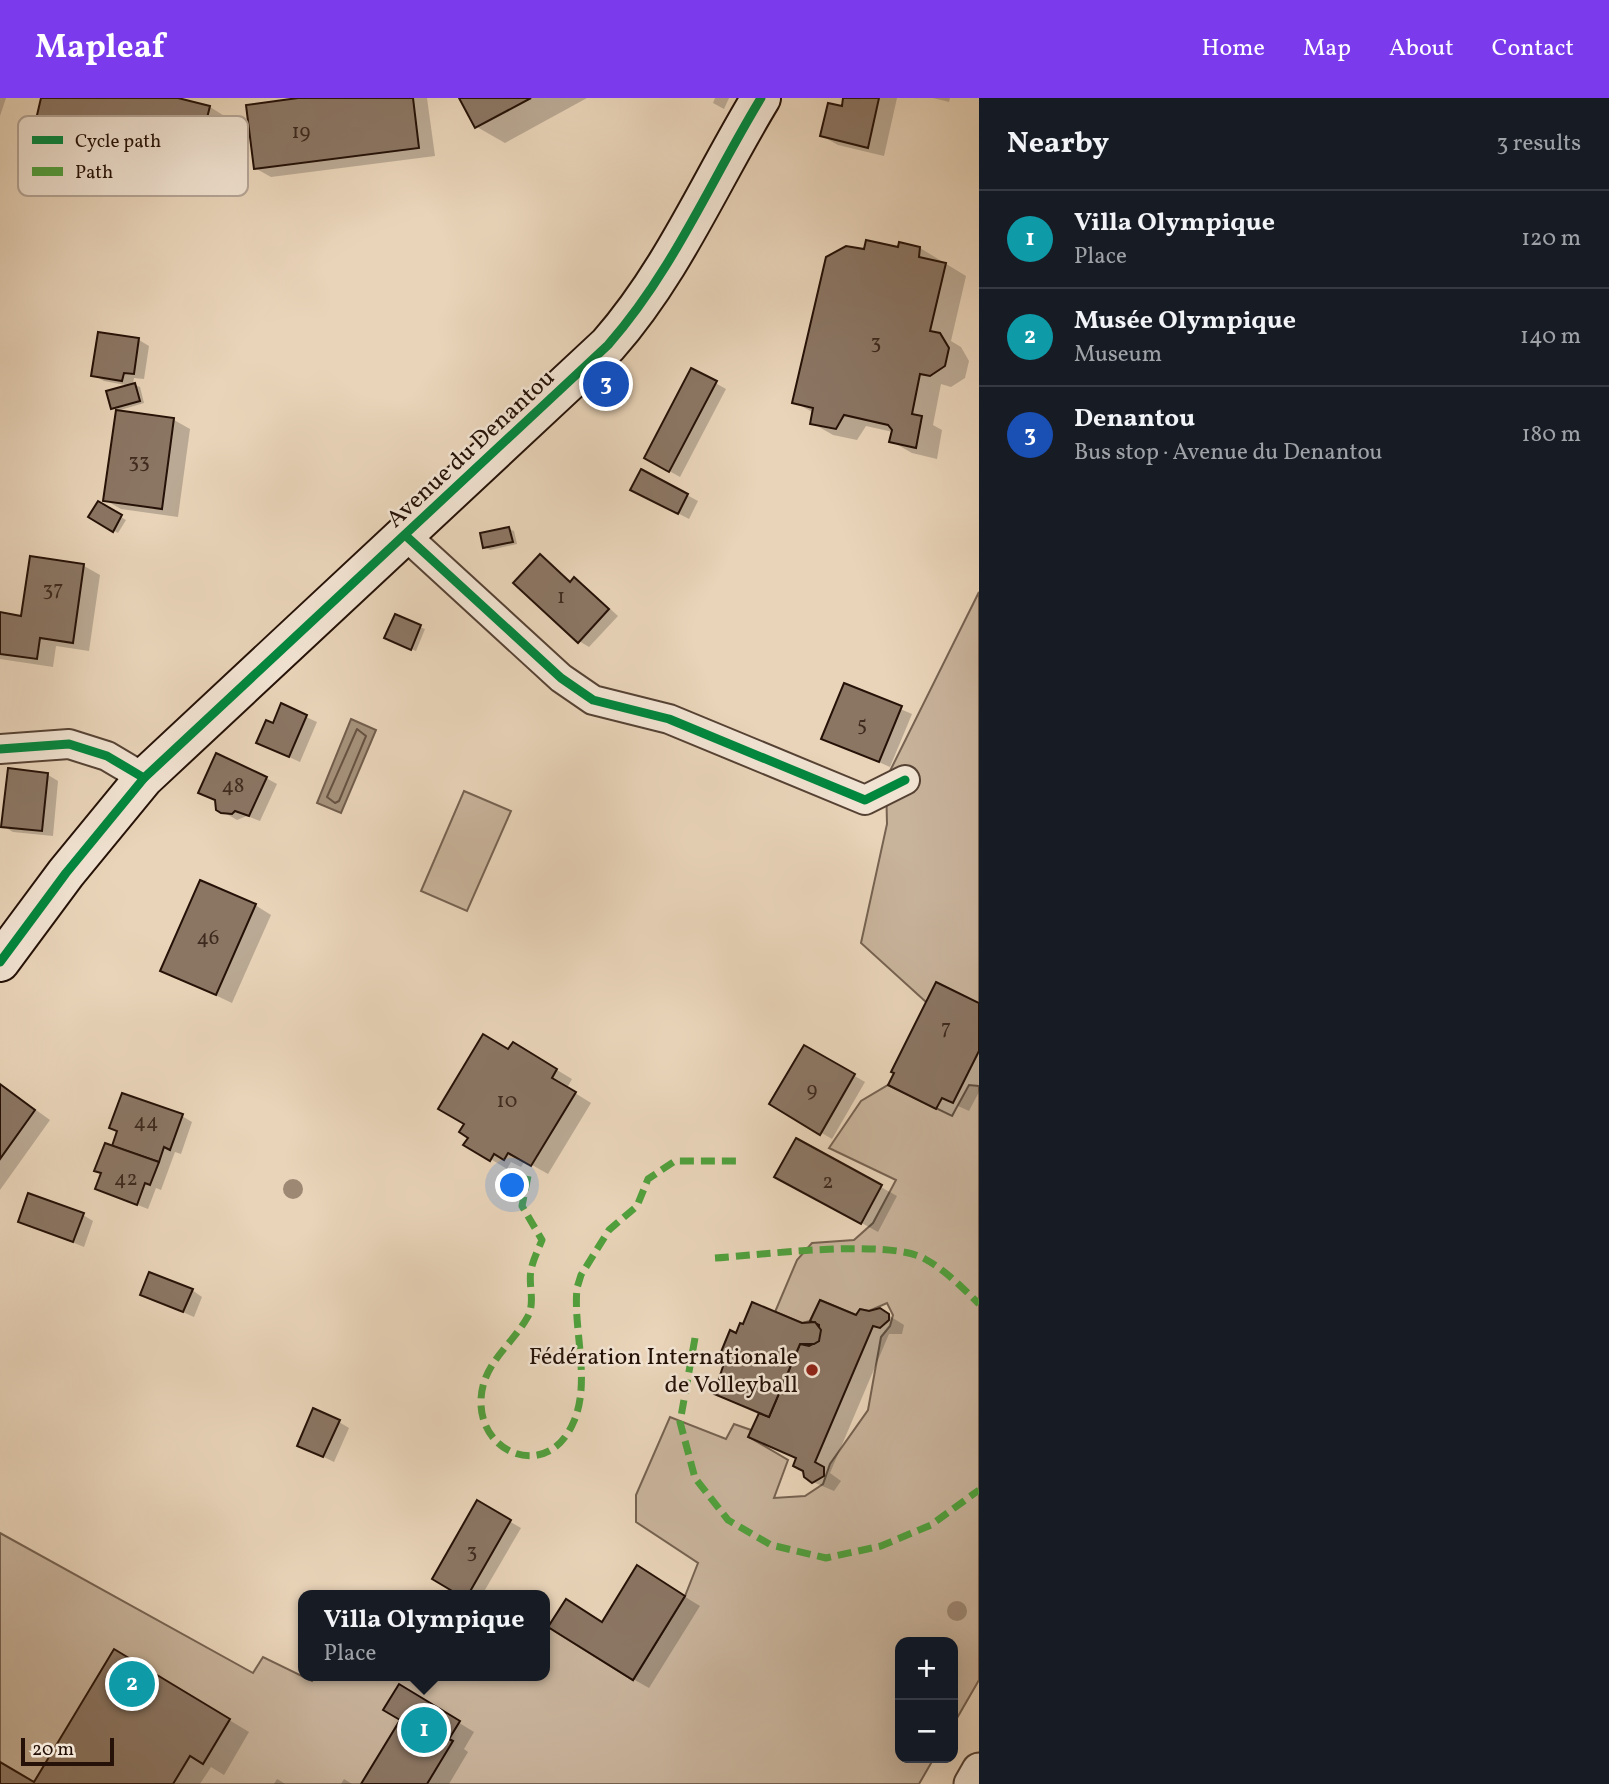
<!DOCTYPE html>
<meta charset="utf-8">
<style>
body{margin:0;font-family:Vollkorn,serif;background:#20242c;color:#f1f3f6}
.controls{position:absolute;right:21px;bottom:21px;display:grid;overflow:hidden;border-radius:14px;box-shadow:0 7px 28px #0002}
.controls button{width:63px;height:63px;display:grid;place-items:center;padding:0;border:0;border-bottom:2px solid #363941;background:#171b24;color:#f1f3f6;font:35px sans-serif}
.scale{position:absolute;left:21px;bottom:18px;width:93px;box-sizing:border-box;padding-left:7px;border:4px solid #251107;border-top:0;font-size:19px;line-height:24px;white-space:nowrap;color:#251107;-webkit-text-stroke:5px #f1e3d2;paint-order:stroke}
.you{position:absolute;left:513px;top:1088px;width:24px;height:24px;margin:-18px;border:5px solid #fff;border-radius:50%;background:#1a73e8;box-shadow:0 0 0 10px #1a73e833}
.badge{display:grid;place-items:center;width:46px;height:46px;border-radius:50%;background:#7c3aed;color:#fff;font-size:23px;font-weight:700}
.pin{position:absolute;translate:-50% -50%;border:4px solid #fff;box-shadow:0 2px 7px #0006}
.popup{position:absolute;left:298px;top:1492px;width:252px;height:91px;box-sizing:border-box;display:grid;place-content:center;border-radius:14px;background:#171b24;filter:drop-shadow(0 2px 5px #0005);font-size:23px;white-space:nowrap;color:#9ea1a6}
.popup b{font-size:26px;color:#f1f3f6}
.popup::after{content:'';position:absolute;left:50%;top:100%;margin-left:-14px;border:14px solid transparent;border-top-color:#171b24}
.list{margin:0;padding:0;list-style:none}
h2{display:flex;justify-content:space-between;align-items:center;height:91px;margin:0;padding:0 28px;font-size:30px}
h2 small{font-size:23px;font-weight:400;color:#9ea1a6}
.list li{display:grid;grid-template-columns:46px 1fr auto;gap:21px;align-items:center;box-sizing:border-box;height:98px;padding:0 28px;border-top:2px solid #363941}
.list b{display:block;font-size:26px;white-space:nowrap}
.list p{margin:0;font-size:23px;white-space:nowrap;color:#9ea1a6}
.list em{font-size:23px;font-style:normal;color:#9ea1a6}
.map{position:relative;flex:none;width:979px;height:1686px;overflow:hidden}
header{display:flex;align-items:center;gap:42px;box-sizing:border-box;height:98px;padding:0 35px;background:#7c3aed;color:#fff}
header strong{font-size:33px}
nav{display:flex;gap:38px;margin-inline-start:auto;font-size:24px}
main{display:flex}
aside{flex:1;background:#171b24}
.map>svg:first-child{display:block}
</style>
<header>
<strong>Mapleaf</strong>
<nav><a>Home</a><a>Map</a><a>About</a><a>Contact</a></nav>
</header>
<main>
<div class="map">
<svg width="979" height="1686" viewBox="0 0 979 1686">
<rect width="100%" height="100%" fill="#e9d4b9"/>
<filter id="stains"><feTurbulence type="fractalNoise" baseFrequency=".00286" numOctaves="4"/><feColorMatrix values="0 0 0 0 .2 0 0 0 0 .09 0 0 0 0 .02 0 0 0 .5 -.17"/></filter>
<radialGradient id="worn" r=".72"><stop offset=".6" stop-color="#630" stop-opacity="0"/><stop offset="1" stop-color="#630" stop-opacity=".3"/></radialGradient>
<!-- green -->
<g fill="#c8b39b" stroke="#766251" stroke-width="2">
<path d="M979,494V905L926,904L861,845L887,726L886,681Z"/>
<path d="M464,693L511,713L467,813L421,793Z"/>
<path d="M888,987L952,1018L969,987L979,988V1582L953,1627V1544H900V1660H934L919,1686H0V1435L253,1575L263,1559L312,1583L315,1578H508L515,1582L518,1578H545V1535L548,1529L633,1582L685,1498L698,1465L636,1424V1397L670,1319L726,1341L734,1326L751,1332L749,1339L788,1362L774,1400L805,1398L823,1386L830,1366L868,1312L881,1239L890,1228L893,1217L887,1205L869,1213L860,1211L856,1217L820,1202L810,1223L802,1225L775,1214L797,1162L812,1145L854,1142L873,1125L896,1082L829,1050L861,1003Z"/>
</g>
<!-- water -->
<path fill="#a6927c" stroke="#725e4d" stroke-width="2" d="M351,621L376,632L341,715L317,705Z"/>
<!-- shadow -->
<g fill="#0003">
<path d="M0,0H6L0,18Z"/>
<path d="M43,0H171L210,9L226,19L212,77L52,38L36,29Z"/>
<path d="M312,0H427L435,58L271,79L255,70Z"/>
<path d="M461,0H587L505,45L477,29Z"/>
<path d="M715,0H729L724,11L713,5Z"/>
<path d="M845,0H897L884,58L838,47L822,38L843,10Z"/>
<path d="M933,0H950L949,4Z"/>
<path d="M920,150L966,178L951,243L961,249L969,263L965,280L951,289L941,286L933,327L942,332L937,361L912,355L891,343L893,334L866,328L857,342L833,337L812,325L814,315L794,304L865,153Z"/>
<path d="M99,236L139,242L149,248L144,281L134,280L133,286L140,289L144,305L117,313L113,310L131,288L104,283L93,277Z"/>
<path d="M692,272L726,291L680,379L646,360Z"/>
<path d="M174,322L190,331L178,419L121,411L105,402Z"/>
<path d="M643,397H687L698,403L689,421Z"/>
<path d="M99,406L126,422L118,435L91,419Z"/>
<path d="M509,431L514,433L517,446L490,452L485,449Z"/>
<path d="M540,459L572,484L574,481L585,488L618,518L589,549L579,543Z"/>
<path d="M31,460L84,468L100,477L89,553L56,548L53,569L0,561V516L23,520Z"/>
<path d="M420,529L425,531L416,553L391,542Z"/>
<path d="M845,587L912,616L890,669L824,640Z"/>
<path d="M282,608L317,624L300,664L269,650Z"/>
<path d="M48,677L58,683L53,738L13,734L3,728Z"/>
<path d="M266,680L277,686L260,723L247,718L237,722L218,711Z"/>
<path d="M255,807L271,817L232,905L162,872Z"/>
<path d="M979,907V994L969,1013L958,1008L953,1019L906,996Z"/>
<path d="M514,946L572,981L567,990L591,1005L548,1076L525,1063L521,1069L511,1064L507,1071L466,1046Z"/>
<path d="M805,949L865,984L832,1041L772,1006Z"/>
<path d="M0,986L50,1022L0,1092Z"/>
<path d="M182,1018L192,1024L181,1056L175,1054L161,1092L156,1090L148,1111L97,1091L119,1033Z"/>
<path d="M796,1042L897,1098L878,1134L793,1087Z"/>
<path d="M83,1117L93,1123L84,1149L20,1123Z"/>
<path d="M192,1192L202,1199L194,1219L142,1196Z"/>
<path d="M821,1204L857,1220L880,1212L904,1227L902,1236H889L830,1375L841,1383L834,1393L813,1384L798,1361L750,1338L760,1317L716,1296L737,1237L753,1207L802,1227L811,1225Z"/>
<path d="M339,1324L349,1330L334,1364L299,1347Z"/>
<path d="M478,1405L521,1430L482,1497H463L434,1481Z"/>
<path d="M653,1479L700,1508L649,1590L633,1581L603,1526Z"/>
<path d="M135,1565L249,1634L224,1677L211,1669L200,1686H35Z"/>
<path d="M399,1588L474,1634L464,1651L468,1654L449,1686H363L402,1622Z"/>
<path d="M277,1681L282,1684L285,1686H274Z"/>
<path d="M344,1681L352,1686H341Z"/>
</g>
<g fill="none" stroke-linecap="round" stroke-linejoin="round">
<!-- shore -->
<path stroke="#665242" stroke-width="2" d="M357,631L366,638L339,703L335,705L327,699Z"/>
</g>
<!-- building -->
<g fill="#8b7664" stroke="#251107" stroke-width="2">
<path d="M41,0H178L210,8L195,69L34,30Z"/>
<path d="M298,0H413L419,50L254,71L246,7Z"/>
<path d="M459,0H531L475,30Z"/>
<path d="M843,0H879L868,50L820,38L828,5L842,8Z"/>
<path d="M866,142L898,149L899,144L920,149L919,159L946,165L930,233L940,235L949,250L945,268L930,278L920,276L912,316L922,318L916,350L889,344L892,332L888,327L844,317L836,331L810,326L813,310L792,305L826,159L846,148L864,151Z"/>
<path d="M98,234L139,240L134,276L124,275L122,283L91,278Z"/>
<path d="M691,270L717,283L669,374L644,360Z"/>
<path d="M135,285L140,303L111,311L106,293Z"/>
<path d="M116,312L174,320L162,411L103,403Z"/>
<path d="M641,371L688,396L678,416L630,392Z"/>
<path d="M98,403L122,417L113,434L88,419Z"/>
<path d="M509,429L513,444L483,450L480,435Z"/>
<path d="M540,456L570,484L574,479L609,511L578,545L513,485Z"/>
<path d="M30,458L84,466L73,545L40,540L37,561L0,556V514L21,518Z"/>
<path d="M395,516L421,527L411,552L384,540Z"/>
<path d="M844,585L902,608L879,664L821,641Z"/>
<path d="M281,605L307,617L289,659L256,645L266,622L273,625Z"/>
<path d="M216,655L267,679L249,718L235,713L232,716L221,715L216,712L215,702L198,695Z"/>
<path d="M8,670L48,675L42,733L1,729Z"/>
<path d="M200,782L256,806L216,897L160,873Z"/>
<path d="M936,884L979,905V953L953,1005L942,1000L936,1011L888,987L894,975L891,974Z"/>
<path d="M483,936L508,951L513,944L557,971L552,980L576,994L531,1068L508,1055L504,1062L494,1056L490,1063L463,1047L468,1040L459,1034L464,1026L438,1011Z"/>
<path d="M804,947L855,976L820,1037L769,1006Z"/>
<path d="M0,986L35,1012L0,1061Z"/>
<path d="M122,995L183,1016L170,1052L164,1049L159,1064L112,1048L117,1033L109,1030Z"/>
<path d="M796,1040L882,1087L861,1126L774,1079Z"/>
<path d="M105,1045L159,1064L150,1087L145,1085L137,1107L95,1091L101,1075L94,1073Z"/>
<path d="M28,1095L84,1115L73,1144L18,1124Z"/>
<path d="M149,1174L193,1191L183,1214L140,1197Z"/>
<path d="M820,1202L856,1217L860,1211L869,1213L880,1210L889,1216V1222L880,1230L873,1228L815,1364L824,1369V1378L812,1385L804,1379L803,1373L793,1368L796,1360L748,1339L759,1315L769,1319L800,1246L809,1248L819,1243V1227L810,1223Z"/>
<path d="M752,1204L802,1225L815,1224L821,1232L819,1243L814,1246H800L769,1319L714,1296L727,1256L721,1254L730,1232L736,1235L740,1225L743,1226Z"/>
<path d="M313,1310L340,1322L323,1359L297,1348Z"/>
<path d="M477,1402L511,1422L468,1497H459L432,1481Z"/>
<path d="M637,1467L685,1498L633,1582L548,1529L566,1501L602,1524Z"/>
<path d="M114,1551L230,1621L203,1666L190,1658L173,1686H0V1664L34,1684Z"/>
<path d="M399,1586L460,1623L449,1641L453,1643L427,1686H361L400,1622L383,1612Z"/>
</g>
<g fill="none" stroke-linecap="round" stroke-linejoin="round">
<!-- minor casing -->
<g stroke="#564234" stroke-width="32">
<g id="minor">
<path d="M405,437L561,580L593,602L669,621L865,702L905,682"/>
<path d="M0,651L69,646L107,658L144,680"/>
</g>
</g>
<!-- tertiary casing -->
<g stroke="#564234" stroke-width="37">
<path id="tertiary" d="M971,1686L979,1672"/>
</g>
<!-- secondary casing -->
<g stroke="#251107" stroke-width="42">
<path id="secondary" d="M0,864L66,775L144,680L608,247C673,173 710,84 761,0"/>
</g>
<!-- minor -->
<use href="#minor" stroke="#f1e3d2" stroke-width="28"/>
<!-- tertiary -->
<use href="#tertiary" stroke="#f1e3d2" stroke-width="33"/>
<!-- secondary -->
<use href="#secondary" stroke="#f1e3d2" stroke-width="38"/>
<!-- quiet -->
<g stroke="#50a03d" stroke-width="7" stroke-dasharray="14 7" stroke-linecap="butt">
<path d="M528,1078L522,1108L542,1142C538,1152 533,1162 531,1172C528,1188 536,1205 527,1220C511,1248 482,1266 481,1302C479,1357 549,1384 574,1323C591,1283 573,1232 577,1190L581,1177L609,1132L637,1108L648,1081L675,1063H741"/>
<path d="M715,1160C761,1157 889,1140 925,1161C945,1172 963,1190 979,1206"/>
<path d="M695,1240L680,1324L695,1380L728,1422L771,1447L826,1460L881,1448L931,1427L979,1392"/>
</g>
<!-- cycleway casing -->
<g stroke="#f1e3d2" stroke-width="13">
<g id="cycleway">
<path d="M405,437L561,580L593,602L669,621L865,702L905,682"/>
<path d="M0,651L69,646L107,658L144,680"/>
<path d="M0,864L66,775L144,680L608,247C673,173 710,84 761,0"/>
</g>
</g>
<!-- cycleway -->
<use href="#cycleway" stroke="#00873e" stroke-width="9"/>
</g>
<!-- trees -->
<g fill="#9d8874">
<circle cx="293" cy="1091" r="10"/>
<circle cx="957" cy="1513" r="10"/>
</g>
<!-- markers -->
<circle fill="#8f2418" stroke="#f1e3d2" stroke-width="2.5" cx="812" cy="1272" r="7"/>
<g text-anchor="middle" stroke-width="5" stroke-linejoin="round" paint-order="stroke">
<!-- number labels -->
<g font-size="21" fill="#3e2a1e">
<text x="301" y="40">19</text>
<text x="876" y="250">3</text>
<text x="139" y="369">33</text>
<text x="53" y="497">37</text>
<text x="561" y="505">1</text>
<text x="862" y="632">5</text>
<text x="233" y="694">48</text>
<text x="208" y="846">46</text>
<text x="946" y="936">7</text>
<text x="812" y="998">9</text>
<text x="507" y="1009">10</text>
<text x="146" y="1030">44</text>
<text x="126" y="1087">42</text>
<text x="828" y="1090">2</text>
<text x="472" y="1459">3</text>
</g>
<!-- street labels -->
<g font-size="24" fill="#251107" stroke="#f1e3d2">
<text transform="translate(470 350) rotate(-43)" y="8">Avenue du Denantou</text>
</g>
<!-- poi labels -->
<g font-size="24" fill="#251107" stroke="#f1e3d2" text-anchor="end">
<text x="798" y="1266">Fédération Internationale<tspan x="798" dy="28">de Volleyball</tspan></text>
</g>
</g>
<!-- legend -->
<rect x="18" y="18" width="230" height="80" rx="10" fill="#f1e3d2" stroke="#b4a495" stroke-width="2"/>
<rect x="32" y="38" width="31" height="8" fill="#00873e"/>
<rect x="32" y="69" width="31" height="9" fill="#50a03d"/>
<g font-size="19" fill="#251107">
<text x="75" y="49">Cycle path</text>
<text x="75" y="80">Path</text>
</g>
<rect width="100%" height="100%" filter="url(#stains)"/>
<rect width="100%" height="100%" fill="url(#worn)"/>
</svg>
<div class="controls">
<button>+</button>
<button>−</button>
</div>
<div class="scale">20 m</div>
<div class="you"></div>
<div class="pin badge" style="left:424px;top:1632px;background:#0f9aa8">1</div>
<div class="popup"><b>Villa Olympique</b>Place</div>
<div class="pin badge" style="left:132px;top:1586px;background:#0f9aa8">2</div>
<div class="pin badge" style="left:606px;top:286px;background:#1a4fb4">3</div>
</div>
<aside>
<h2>Nearby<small>3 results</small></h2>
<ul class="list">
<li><span class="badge" style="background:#0f9aa8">1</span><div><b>Villa Olympique</b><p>Place</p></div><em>120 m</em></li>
<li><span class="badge" style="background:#0f9aa8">2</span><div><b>Musée Olympique</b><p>Museum</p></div><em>140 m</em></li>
<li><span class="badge" style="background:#1a4fb4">3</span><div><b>Denantou</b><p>Bus stop · Avenue du Denantou</p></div><em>180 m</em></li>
</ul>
</aside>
</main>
